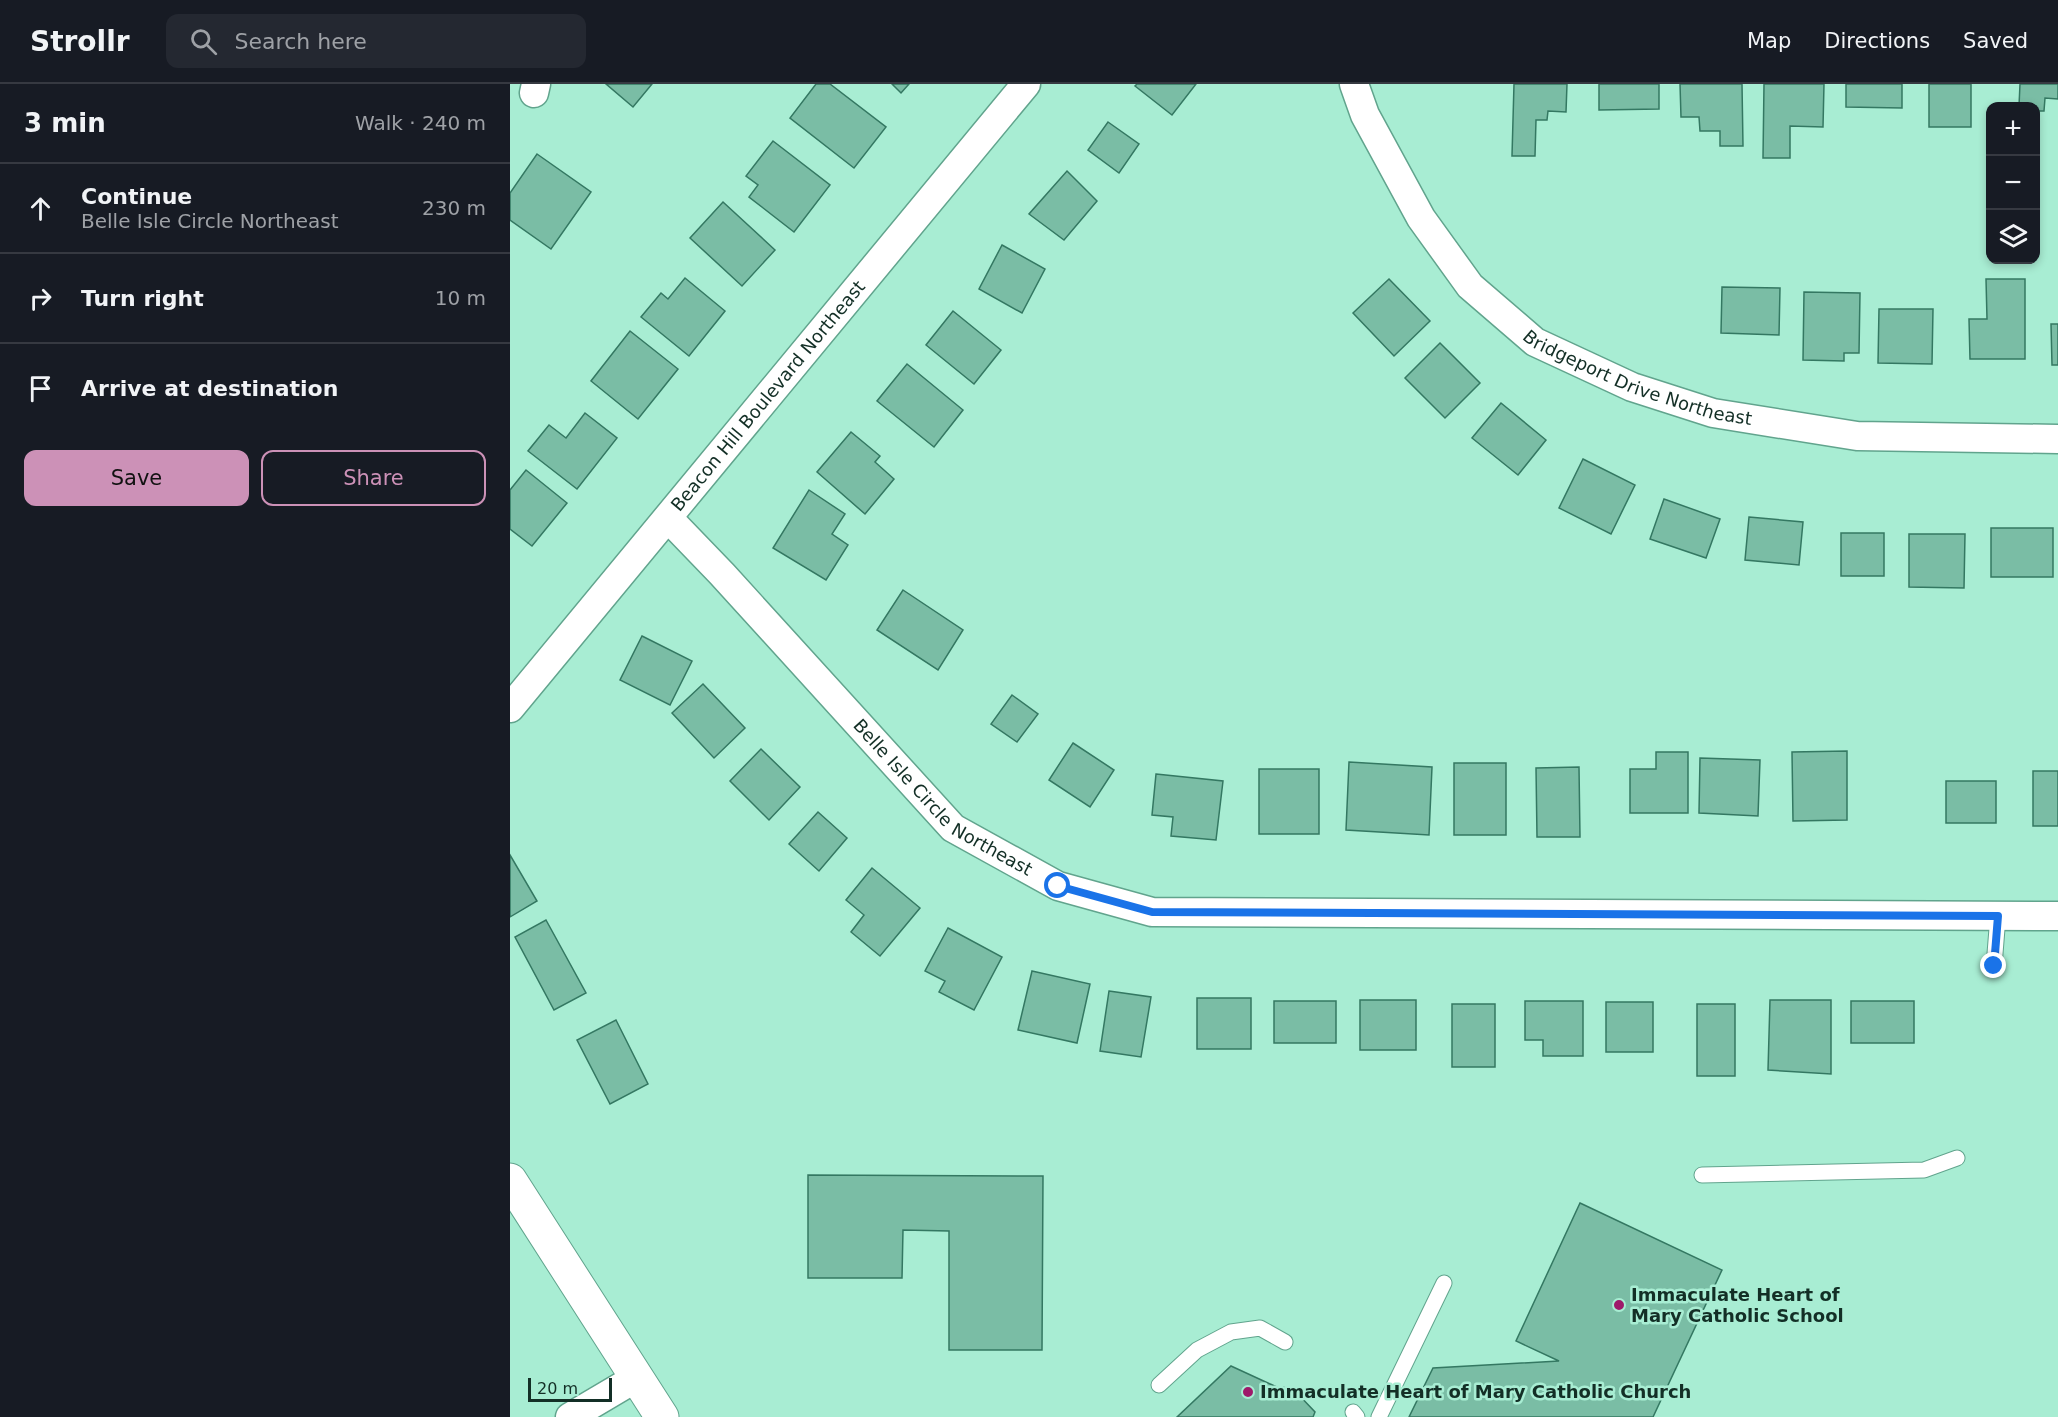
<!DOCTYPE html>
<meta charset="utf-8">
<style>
body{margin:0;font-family:"DejaVu Sans",sans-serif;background:#242831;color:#f1f3f6}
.controls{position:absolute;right:18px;top:18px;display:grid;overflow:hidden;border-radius:12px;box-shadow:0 3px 9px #0003}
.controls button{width:54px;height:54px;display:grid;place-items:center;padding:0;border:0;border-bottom:2px solid #363941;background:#171b24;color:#f1f3f6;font:30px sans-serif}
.scale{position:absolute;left:18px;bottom:15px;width:84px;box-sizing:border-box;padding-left:6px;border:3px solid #132f26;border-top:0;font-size:16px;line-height:21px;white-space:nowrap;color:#132f26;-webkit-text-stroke:4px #a8edd3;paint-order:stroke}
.stop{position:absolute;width:18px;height:18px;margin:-14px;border:4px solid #1a73e8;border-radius:50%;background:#fff}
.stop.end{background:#1a73e8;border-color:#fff;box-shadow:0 2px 6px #0008}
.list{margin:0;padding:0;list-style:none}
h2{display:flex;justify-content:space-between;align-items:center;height:78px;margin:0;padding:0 24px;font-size:26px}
h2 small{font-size:20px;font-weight:400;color:#9ea1a6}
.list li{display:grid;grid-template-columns:39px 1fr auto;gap:18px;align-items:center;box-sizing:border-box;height:90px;padding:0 24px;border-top:2px solid #363941}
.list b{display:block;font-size:22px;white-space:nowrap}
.list p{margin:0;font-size:20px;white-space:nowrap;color:#9ea1a6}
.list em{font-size:20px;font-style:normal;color:#9ea1a6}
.actions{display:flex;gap:12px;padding:18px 24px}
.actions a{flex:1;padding:14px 0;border:2px solid #cc91b7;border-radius:12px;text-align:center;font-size:21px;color:#cc91b7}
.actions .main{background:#cc91b7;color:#111}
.icon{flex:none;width:33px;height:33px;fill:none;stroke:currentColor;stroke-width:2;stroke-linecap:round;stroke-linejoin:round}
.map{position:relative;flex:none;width:1548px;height:1333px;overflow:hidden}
header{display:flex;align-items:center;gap:36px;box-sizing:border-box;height:84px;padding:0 30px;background:#171b24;border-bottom:2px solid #363941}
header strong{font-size:28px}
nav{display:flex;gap:33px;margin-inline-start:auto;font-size:21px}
.search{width:420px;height:54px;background:#242831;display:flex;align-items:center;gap:15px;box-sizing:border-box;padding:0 21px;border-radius:12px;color:#9ea1a6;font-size:22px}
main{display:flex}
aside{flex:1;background:#171b24}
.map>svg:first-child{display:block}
</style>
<header>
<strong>Strollr</strong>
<div class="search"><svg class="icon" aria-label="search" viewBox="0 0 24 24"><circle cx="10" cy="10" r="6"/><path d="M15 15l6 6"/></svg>Search here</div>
<nav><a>Map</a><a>Directions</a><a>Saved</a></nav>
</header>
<main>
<aside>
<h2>3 min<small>Walk · 240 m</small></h2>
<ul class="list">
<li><svg class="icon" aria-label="ahead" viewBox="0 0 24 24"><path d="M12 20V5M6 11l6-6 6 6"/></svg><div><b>Continue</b><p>Belle Isle Circle Northeast</p></div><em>230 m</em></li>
<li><svg class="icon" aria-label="right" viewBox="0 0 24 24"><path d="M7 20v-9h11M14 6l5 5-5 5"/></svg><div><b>Turn right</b></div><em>10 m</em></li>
<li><svg class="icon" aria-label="arrive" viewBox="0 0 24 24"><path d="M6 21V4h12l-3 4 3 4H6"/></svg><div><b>Arrive at destination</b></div></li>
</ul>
<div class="actions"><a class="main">Save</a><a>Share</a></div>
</aside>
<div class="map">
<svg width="1548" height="1333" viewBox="0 0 1548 1333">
<rect width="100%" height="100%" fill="#a8edd3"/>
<!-- building -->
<g fill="#7abda5" stroke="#347862" stroke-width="1.5">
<path d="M96,0H142L123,23Z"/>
<path d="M306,0H320L376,43L344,84L280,34Z"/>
<path d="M382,0H399L391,9Z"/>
<path d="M627,0H686L662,31L625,2Z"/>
<path d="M1004,0H1057L1056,28L1038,27L1037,36H1026L1025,72H1002Z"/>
<path d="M1089,0H1149V25L1089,26Z"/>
<path d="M1170,0H1232L1233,62H1210V47H1190L1189,33H1171Z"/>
<path d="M1254,0H1314L1313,43L1280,42V74H1253Z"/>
<path d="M1336,0H1392V24L1336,23Z"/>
<rect x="1419" y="0" width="42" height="43"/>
<path d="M1510,0H1548V15L1535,14L1534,27H1526V22H1509Z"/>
<path d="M598,38L629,60L609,89L578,66Z"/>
<path d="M263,57L320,101L284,148L239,113L248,101L236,92Z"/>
<path d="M27,70L81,108L41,165L0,136V109Z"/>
<path d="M557,87L587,117L554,156L519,130Z"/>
<path d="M213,118L265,166L232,202L180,154Z"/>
<path d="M492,161L535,185L512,229L469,205Z"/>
<path d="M175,194L215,227L179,272L131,233L151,209L158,215Z"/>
<path d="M879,195L920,237L884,272L843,229Z"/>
<path d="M1476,195H1515V275H1460L1459,235H1477Z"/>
<path d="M1212,203L1270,204L1269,251L1211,249Z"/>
<path d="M1294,208L1350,209L1349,269H1334V277L1293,276Z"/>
<path d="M1369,225H1423L1422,280L1368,279Z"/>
<path d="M443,227L491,266L464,300L416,261Z"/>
<path d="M1541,240H1548V281H1542Z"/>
<path d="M120,247L168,285L128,335L81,297Z"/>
<path d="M930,259L970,299L935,334L895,294Z"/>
<path d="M397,280L453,326L424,363L367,317Z"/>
<path d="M991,319L1036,356L1008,391L962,354Z"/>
<path d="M75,329L107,354L67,405L18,367L39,341L56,354Z"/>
<path d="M341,348L370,372L365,378L384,395L355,430L307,388Z"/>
<path d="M1073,375L1125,401L1101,450L1049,424Z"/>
<path d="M16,386L57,419L22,462L0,445V406Z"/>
<path d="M299,406L335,430L322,450L338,461L316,496L263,464Z"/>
<path d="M1154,415L1210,435L1196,474L1140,455Z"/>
<path d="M1239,433L1293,438L1289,481L1235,476Z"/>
<rect x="1481" y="444" width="62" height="49"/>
<rect x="1331" y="449" width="43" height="43"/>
<path d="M1399,450H1455L1454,504L1399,503Z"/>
<path d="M393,506L453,546L428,586L367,546Z"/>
<path d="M132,552L182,577L160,621L110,596Z"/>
<path d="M193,600L235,644L204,674L162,629Z"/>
<path d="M502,611L528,630L507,658L481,640Z"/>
<path d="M563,659L604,686L580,723L539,696Z"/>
<path d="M251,665L290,703L259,736L220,697Z"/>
<path d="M1337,667V736L1283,737L1282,668Z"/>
<path d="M1146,668H1178V729H1120V685H1146Z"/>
<path d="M1190,674L1250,676L1248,732L1189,729Z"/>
<path d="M839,678L922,683L919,751L836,746Z"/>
<rect x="944" y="679" width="52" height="72"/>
<path d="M1069,683L1070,753H1027L1026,684Z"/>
<rect x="749" y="685" width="60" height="65"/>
<rect x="1523" y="687" width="25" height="55"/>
<path d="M646,690L713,697L706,756L661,752L663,733L642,731Z"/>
<rect x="1436" y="697" width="50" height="42"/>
<path d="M308,728L337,754L309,787L279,760Z"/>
<path d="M0,771L27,817L0,833Z"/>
<path d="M362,784L410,824L370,872L341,848L354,831L336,816Z"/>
<path d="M36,836L76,909L44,926L5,853Z"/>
<path d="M438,844L492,873L464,926L429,908L435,897L415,887Z"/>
<path d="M522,887L580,900L567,959L508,946Z"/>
<path d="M599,907L641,913L631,973L590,967Z"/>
<rect x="687" y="914" width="54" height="51"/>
<rect x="850" y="916" width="56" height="50"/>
<path d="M1260,916H1321V990L1258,986Z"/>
<rect x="764" y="917" width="62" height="42"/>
<path d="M1015,917H1073V972H1033V956H1015Z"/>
<rect x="1341" y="917" width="63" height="42"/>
<rect x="1096" y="918" width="47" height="50"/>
<rect x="942" y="920" width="43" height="63"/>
<rect x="1187" y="920" width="38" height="72"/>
<path d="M106,936L138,1000L100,1020L67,956Z"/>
<path d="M298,1091L533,1092L532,1266H439V1147L393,1146L392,1194H298Z"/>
<path d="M1070,1119L1212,1186L1143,1333H899L923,1284L1049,1277L1006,1257Z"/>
<path d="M721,1282L771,1305L773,1303L788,1310L805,1328L803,1333H667Z"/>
</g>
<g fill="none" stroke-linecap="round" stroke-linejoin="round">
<!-- lane casing -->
<g stroke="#61a48d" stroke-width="17">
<g id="lane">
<path d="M1484,882L1488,832"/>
<path d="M1192,1091L1414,1086L1447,1074"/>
<path d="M649,1301L687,1266L721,1248L750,1244L775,1258"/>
<path d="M843,1328L847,1333"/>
<path d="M869,1333L934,1199"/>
</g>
</g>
<!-- street casing -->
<g stroke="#61a48d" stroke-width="31">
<g id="street">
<path id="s1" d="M844,0L855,31L911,134L960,202L1025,258L1122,303L1203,329L1347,352L1548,355"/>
<path d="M24,9L26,0"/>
<path id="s2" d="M158,434L212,490L443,744L548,802L642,828L1548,832"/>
<path id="s3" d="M0,624L516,0"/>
<path d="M60,1333L126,1294"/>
</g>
</g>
<!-- secondary casing -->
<g stroke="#61a48d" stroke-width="35">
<path id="secondary" d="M0,1096L152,1333"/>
</g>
<!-- lane -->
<use href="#lane" stroke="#fff" stroke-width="15"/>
<!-- street -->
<use href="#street" stroke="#fff" stroke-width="28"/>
<!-- secondary -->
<use href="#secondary" stroke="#fff" stroke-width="33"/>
</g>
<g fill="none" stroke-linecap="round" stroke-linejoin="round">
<!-- route -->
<path stroke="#1a73e8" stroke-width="8" d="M548,802L642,828L1488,832L1484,882"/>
</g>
<!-- markers -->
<g fill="#9e1a6a" stroke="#a8edd3" stroke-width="2">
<circle cx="1109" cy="1221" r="6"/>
<circle cx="738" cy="1308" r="6"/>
</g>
<g text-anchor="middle" stroke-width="5" stroke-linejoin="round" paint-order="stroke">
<!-- street labels -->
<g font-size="18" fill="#132f26" stroke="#a8edd3">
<text dy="6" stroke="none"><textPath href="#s1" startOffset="429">Bridgeport Drive Northeast</textPath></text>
<text dy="6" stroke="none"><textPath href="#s3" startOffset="405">Beacon Hill Boulevard Northeast</textPath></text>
<text dy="6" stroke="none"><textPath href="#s2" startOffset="394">Belle Isle Circle Northeast</textPath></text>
</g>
<!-- poi labels -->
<g font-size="18" font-weight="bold" fill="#132f26" stroke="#a8edd3" text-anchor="start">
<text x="1121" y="1217">Immaculate Heart of<tspan x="1121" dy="21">Mary Catholic School</tspan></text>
<text x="750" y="1314">Immaculate Heart of Mary Catholic Church</text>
</g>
</g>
</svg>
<div class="controls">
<button>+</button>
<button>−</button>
<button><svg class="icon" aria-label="layers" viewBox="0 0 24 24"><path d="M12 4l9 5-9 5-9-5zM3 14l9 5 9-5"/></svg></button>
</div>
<div class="scale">20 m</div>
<div class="stop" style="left:548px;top:802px"></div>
<div class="stop end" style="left:1484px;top:882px"></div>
</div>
</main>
